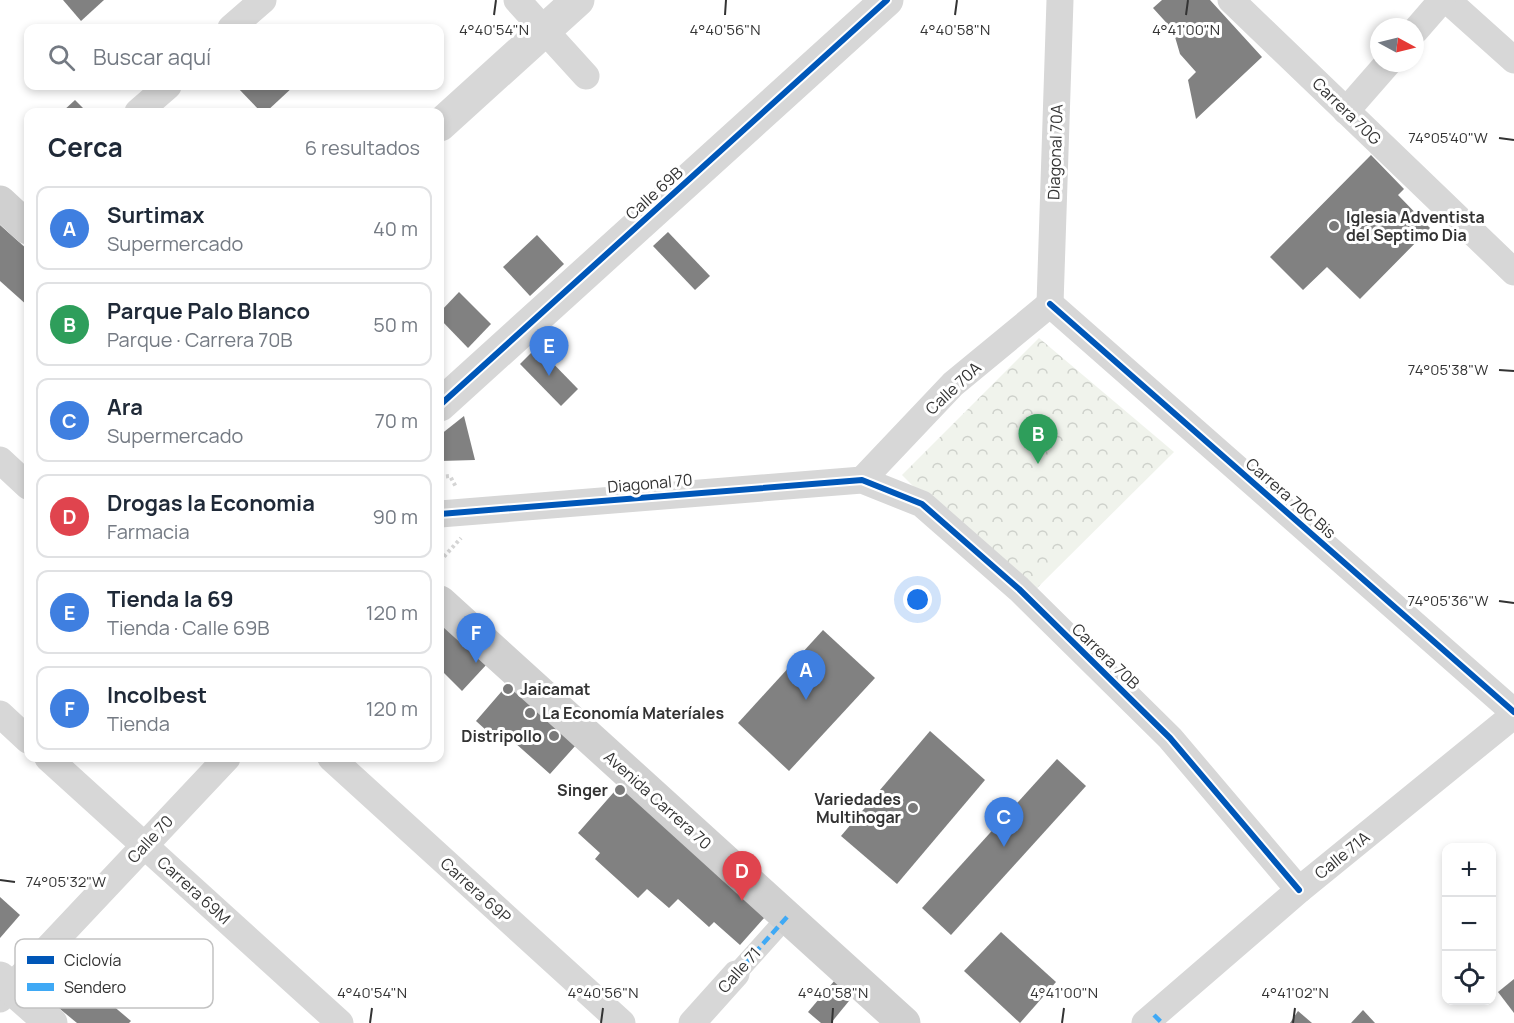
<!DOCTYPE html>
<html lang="es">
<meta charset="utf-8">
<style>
body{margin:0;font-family:Manrope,sans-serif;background:#f2f2f3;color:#1f2937}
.controls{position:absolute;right:18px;bottom:18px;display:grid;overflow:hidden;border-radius:12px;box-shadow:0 3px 9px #0003}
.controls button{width:54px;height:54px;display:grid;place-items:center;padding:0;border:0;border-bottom:2px solid #e0e1e3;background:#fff;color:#1f2937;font:30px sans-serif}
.compass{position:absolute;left:1370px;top:18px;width:54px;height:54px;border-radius:50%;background:#fff;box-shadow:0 3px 9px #0003;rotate:97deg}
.you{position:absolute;left:918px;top:600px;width:21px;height:21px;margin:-15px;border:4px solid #fff;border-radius:50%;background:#1a73e8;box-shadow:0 0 0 9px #1a73e833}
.badge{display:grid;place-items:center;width:39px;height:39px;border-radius:50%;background:#7a7a7a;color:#fff;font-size:20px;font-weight:700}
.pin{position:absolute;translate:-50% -50px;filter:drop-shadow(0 2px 3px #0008)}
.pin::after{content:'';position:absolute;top:32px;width:21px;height:18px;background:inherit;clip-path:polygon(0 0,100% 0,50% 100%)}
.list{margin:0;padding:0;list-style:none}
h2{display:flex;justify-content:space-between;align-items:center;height:78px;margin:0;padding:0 24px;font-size:26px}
h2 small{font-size:20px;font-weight:400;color:#747a83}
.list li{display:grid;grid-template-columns:39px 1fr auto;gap:18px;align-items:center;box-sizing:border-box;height:84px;margin:0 12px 12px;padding:0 12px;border:2px solid #e0e1e3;border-radius:12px}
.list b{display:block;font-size:22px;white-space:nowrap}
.list p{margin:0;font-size:20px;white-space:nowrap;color:#747a83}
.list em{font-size:20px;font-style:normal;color:#747a83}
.icon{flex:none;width:33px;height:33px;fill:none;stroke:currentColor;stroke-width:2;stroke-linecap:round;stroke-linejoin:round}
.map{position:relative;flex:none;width:1514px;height:1023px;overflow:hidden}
.search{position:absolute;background:#fff;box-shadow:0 3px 9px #0003;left:24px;top:24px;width:420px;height:66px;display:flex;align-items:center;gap:15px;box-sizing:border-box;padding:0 21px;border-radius:12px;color:#747a83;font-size:22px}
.panel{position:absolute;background:#fff;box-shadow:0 3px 9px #0003;left:24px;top:108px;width:420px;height:654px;border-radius:12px}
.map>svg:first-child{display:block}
</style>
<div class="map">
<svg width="1514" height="1023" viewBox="0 0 1514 1023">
<defs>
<pattern id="park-crowns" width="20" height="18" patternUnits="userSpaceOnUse" patternTransform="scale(1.5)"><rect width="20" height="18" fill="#f0f3ec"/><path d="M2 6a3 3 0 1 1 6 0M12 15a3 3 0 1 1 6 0" fill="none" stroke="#ced1cb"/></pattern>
</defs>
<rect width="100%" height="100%" fill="#fff"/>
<!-- park -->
<path fill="url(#park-crowns)" d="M1039,338L1174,452L1026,599L902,475Z"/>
<!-- building -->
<g fill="#818181">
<path d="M63,0H104L81,21Z"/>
<path d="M1162,0H1210L1262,57L1196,119L1188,80L1196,72L1180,54L1173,30L1153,8Z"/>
<path d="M236,86H294L266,112H261Z"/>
<path d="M75,100L87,112H62Z"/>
<path d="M1371,155L1404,189L1398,195L1430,228L1360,299L1327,267L1303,290L1270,257Z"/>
<path d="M0,225L28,250V306L0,281Z"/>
<path d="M668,232L710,276L695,290L653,246Z"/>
<path d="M537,235L564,264L530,296L503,267Z"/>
<path d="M459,292L491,324L468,348L440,319V312Z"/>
<path d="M537,347L578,389L561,406L520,364Z"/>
<path d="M464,416L475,460L440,461V435Z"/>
<path d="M440,620L487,664L462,691L440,669Z"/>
<path d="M823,630L875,678L789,771L738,723Z"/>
<path d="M508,684L576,745L550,774L505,734L498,741L476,721Z"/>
<path d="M930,731L985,780L897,884L841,836Z"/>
<path d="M1057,759L1086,786L951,935L922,908Z"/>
<path d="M621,784L765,917L740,945L714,922L709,927L678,899L669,908L647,889L638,898L595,859L600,853L578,833Z"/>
<path d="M0,897L20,915L0,938Z"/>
<path d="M1001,932L1056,982L1020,1023L964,971Z"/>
<path d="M65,965L131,1021L129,1023H77L49,1000L46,987Z"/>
<path d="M1514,979V1013L1498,992Z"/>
<path d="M835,980L853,996L831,1023H821L808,1012Z"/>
<path d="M1363,1010L1375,1023H1351Z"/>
<path d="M1298,1011L1312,1023H1290Z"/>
</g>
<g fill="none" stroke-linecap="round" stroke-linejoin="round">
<!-- path -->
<g stroke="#d5d5d5" stroke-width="4" stroke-dasharray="3 3" stroke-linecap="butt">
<path d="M440,477L450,476L456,487"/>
<path d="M440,561L461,538"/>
</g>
<!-- pedestrian -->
<path stroke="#d7d7d7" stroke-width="20" d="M736,974L787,917"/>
<!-- minor -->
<g stroke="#d7d7d7" stroke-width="27">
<path d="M517,0L586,76"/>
<path d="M1231,0L1514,272"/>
<path d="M1447,0L1514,60"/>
<path d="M231,28L263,0"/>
<path d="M1415,31L1442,0"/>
<path d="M1346,111L1388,63"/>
<path d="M138,112L168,86"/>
<path d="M1050,304L1514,712"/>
<path d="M1050,304L1060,0"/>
<path d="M0,460L28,486"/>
<path d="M862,480L953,384L1050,304"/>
<path d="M440,514L862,480L922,504L1019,589L1170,738L1299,890"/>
<path d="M0,714L28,740"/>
<path d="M48,758L340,1023"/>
<path d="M331,758L622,1023"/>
<path d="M0,999L227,758"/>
<path d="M692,1023L736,974"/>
<path d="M1145,1023L1299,890L1514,715"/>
</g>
<!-- tertiary -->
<g stroke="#d7d7d7" stroke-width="33">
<path d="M440,125L578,0"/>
<path d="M440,405L887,0"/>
<path d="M0,978L51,1023"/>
</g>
<!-- secondary -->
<g stroke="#d0d0d0" stroke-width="33">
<path d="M0,202L28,228"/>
<path d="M440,602L904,1023"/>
</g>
<!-- quiet -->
<g stroke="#3fa9f5" stroke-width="4.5" stroke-dasharray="9 4.5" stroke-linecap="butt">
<path d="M736,974L787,917"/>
<path d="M1154,1015L1162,1023"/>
</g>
<!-- cycleway casing -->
<g stroke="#fff" stroke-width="10">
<g id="cycleway">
<path d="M1050,304L1514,712"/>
<path d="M440,405L887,0"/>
<path d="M440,514L862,480L922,504L1019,589L1170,738L1299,890"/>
</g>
</g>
<!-- cycleway -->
<use href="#cycleway" stroke="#0057b8" stroke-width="6"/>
</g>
<!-- ticks -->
<path fill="none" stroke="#333" stroke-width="2" d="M494,15L496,0M725,15L726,0M955,15L957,0M1186,15L1188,0M1499,138L1514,140M1499,370L1514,371M1499,601L1514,603M0,880L15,882M370,1023L372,1008M601,1023L603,1008M832,1023L833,1008M1062,1023L1064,1008M1293,1023L1295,1008"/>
<!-- markers -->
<g fill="#7a7a7a" stroke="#fff" stroke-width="2">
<circle cx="1334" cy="226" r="6"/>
<circle cx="508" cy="689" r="6"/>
<circle cx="530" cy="713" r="6"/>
<circle cx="554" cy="736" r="6"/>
<circle cx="620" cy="790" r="6"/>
<circle cx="913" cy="808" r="6"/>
</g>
<g text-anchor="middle" stroke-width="6" stroke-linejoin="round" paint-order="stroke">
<!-- street labels -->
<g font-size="16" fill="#333" stroke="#fff">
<text transform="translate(1347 111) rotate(44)" y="6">Carrera 70G</text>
<text transform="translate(1055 152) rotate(-88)" y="6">Diagonal 70A</text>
<text transform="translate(654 193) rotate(-42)" y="6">Calle 69B</text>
<text transform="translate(953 388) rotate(-43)" y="6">Calle 70A</text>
<text transform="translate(650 483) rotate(-5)" y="6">Diagonal 70</text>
<text transform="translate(1291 498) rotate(41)" y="6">Carrera 70C Bis</text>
<text transform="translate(1106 656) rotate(44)" y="6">Carrera 70B</text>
<text transform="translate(658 800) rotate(42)" y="6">Avenida Carrera 70</text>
<text transform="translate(150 839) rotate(-47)" y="6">Calle 70</text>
<text transform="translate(1342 855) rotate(-39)" y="6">Calle 71A</text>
<text transform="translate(194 890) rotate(42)" y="6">Carrera 69M</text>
<text transform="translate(476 890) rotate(42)" y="6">Carrera 69P</text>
<text transform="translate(739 970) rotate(-48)" y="6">Calle 71</text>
</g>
<!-- poi labels -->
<g font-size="16" font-weight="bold" fill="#333" stroke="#fff" text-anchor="start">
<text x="1346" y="223">Iglesia Adventista<tspan x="1346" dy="18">del Septimo Dia</tspan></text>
<text x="520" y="695">Jaicamat</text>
<text x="542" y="719">La Economía Materíales</text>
<text x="542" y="742" text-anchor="end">Distripollo</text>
<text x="608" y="796" text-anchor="end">Singer</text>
<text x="901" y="805" text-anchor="end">Variedades<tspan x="901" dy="18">Multihogar</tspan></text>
</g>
</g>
<!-- legend -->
<rect x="15" y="939" width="198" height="69" rx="9" fill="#fff" stroke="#c2c2c2" stroke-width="1.5"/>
<rect x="27" y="956" width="27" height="8" fill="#0057b8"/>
<rect x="27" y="983" width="27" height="8" fill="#3fa9f5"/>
<g font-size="16" fill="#333">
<text x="64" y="966">Ciclovía</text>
<text x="64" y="993">Sendero</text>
</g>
<g font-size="15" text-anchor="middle" fill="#333" stroke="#fff" stroke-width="6" stroke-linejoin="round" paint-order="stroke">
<text x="494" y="35">4°40'54"N</text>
<text x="725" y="35">4°40'56"N</text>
<text x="955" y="35">4°40'58"N</text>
<text x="1186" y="35">4°41'00"N</text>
<text x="1448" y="143">74°05'40"W</text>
<text x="1448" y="375">74°05'38"W</text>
<text x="1448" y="606">74°05'36"W</text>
<text x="66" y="887">74°05'32"W</text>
<text x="372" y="998">4°40'54"N</text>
<text x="603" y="998">4°40'56"N</text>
<text x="833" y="998">4°40'58"N</text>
<text x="1064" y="998">4°41'00"N</text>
<text x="1295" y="998">4°41'02"N</text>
</g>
</svg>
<div class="controls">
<button>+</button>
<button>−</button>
<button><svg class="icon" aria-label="locate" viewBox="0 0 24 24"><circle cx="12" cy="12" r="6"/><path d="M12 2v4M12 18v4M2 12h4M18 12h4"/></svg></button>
</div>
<svg class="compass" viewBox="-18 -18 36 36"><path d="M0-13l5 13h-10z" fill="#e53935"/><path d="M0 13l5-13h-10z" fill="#747a83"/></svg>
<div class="you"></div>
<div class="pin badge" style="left:806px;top:700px;background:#3f7fe0">A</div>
<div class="pin badge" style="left:1038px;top:464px;background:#2e9e5b">B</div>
<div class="pin badge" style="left:1004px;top:847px;background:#3f7fe0">C</div>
<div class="pin badge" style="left:742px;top:901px;background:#e0444e">D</div>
<div class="pin badge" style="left:549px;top:376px;background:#3f7fe0">E</div>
<div class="pin badge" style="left:476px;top:663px;background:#3f7fe0">F</div>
<div class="search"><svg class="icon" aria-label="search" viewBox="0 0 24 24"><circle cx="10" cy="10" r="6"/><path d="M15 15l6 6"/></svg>Buscar aquí</div>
<section class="panel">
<h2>Cerca<small>6 resultados</small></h2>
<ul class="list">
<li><span class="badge" style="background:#3f7fe0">A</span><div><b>Surtimax</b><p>Supermercado</p></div><em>40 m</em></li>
<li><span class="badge" style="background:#2e9e5b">B</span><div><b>Parque Palo Blanco</b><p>Parque · Carrera 70B</p></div><em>50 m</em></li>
<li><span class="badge" style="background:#3f7fe0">C</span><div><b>Ara</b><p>Supermercado</p></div><em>70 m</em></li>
<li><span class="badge" style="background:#e0444e">D</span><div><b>Drogas la Economia</b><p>Farmacia</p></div><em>90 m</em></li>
<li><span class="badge" style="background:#3f7fe0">E</span><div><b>Tienda la 69</b><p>Tienda · Calle 69B</p></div><em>120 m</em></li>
<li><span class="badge" style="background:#3f7fe0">F</span><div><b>Incolbest</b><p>Tienda</p></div><em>120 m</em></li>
</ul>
</section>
</div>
